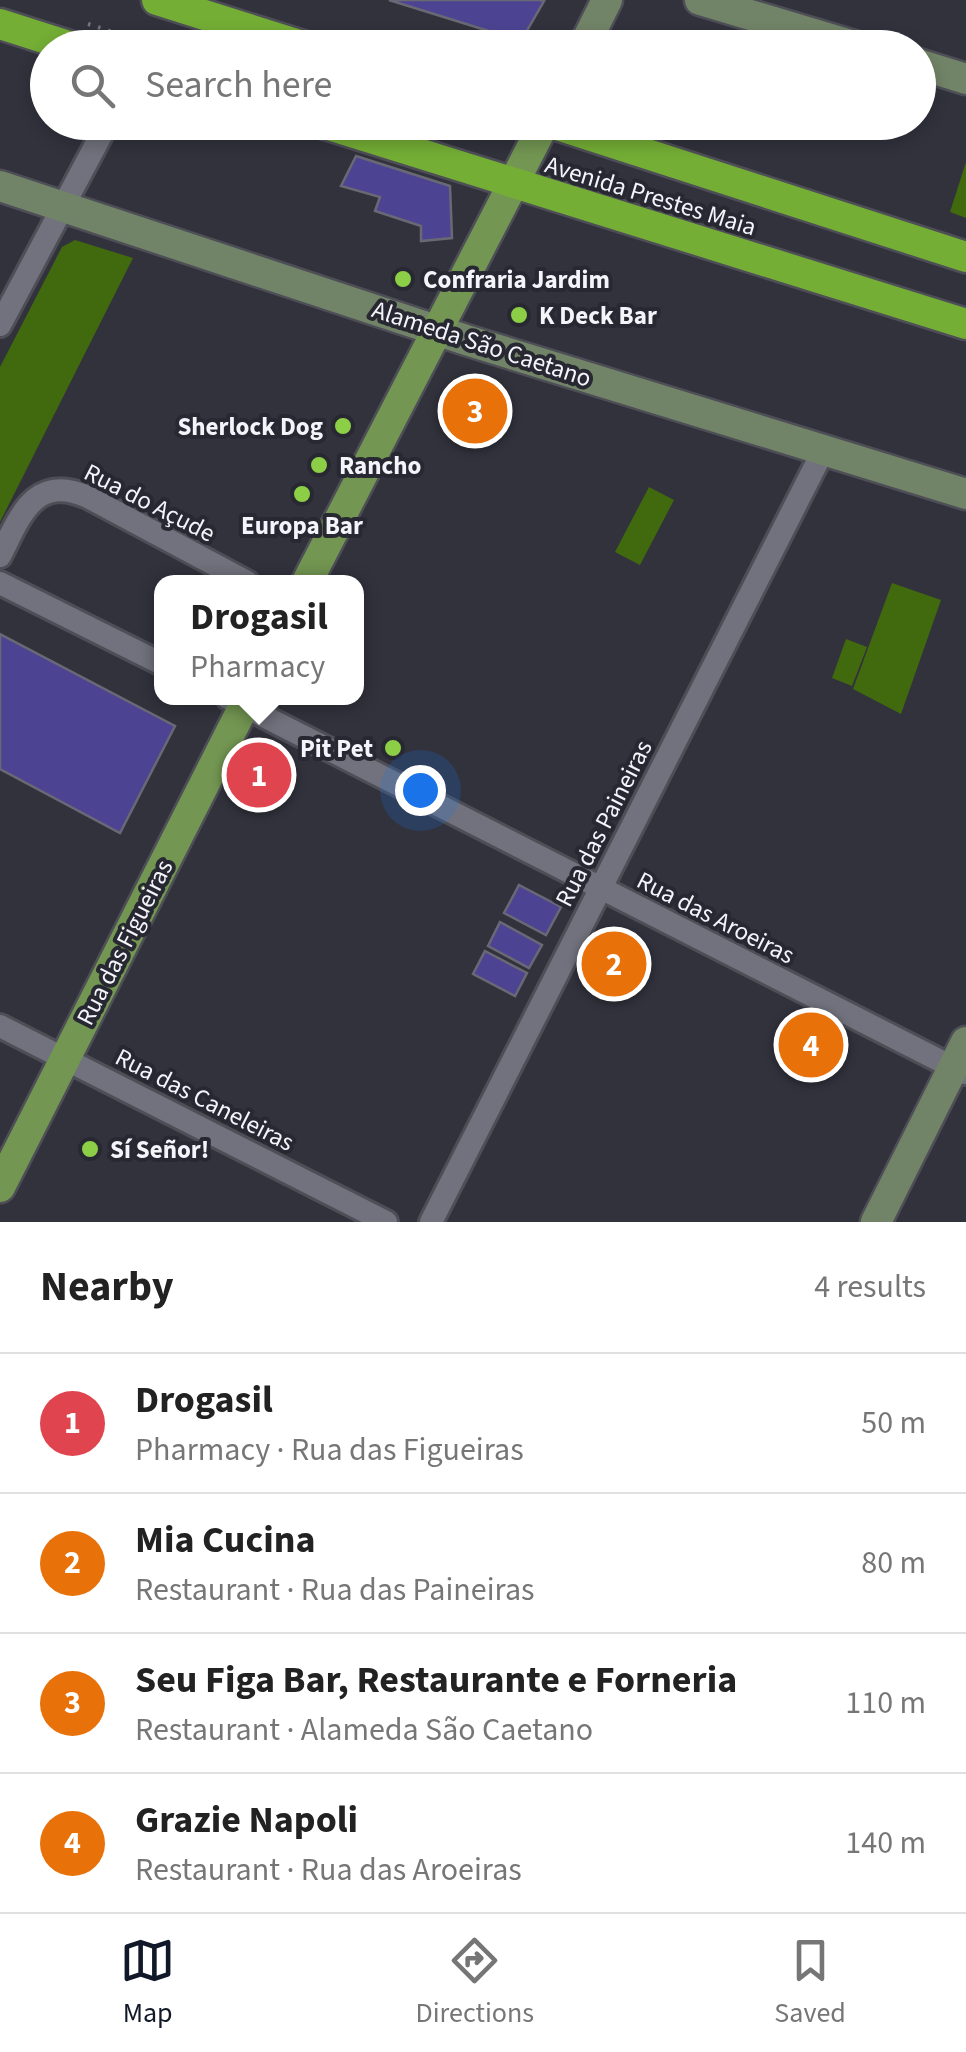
<!DOCTYPE html>
<meta charset="utf-8">
<style>
body{margin:0;font-family:"Source Sans 3",sans-serif;background:#f2f2f2;color:#222}
.you{position:absolute;left:420px;top:790px;width:35px;height:35px;margin:-25px;border:8px solid #fff;border-radius:50%;background:#1a73e8;box-shadow:0 0 0 15px #1a73e833}
.badge{display:grid;place-items:center;width:65px;height:65px;border-radius:50%;background:#111827;color:#fff;font-size:32px;font-weight:700}
.pin{position:absolute;translate:-50% -50%;border:5px solid #fff;box-shadow:0 2px 10px #0006}
.popup{position:absolute;left:154px;top:575px;width:210px;height:130px;box-sizing:border-box;display:grid;place-content:center;border-radius:20px;background:#fff;filter:drop-shadow(0 2px 8px #0005);font-size:32px;white-space:nowrap;color:#767676}
.popup b{font-size:38px;color:#222}
.popup::after{content:'';position:absolute;left:50%;top:100%;margin-left:-20px;border:20px solid transparent;border-top-color:#fff}
.list{margin:0;padding:0;list-style:none}
h2{display:flex;justify-content:space-between;align-items:center;height:130px;margin:0;padding:0 40px;font-size:42px}
h2 small{font-size:32px;font-weight:400;color:#767676}
.list li{display:grid;grid-template-columns:65px 1fr auto;gap:30px;align-items:center;box-sizing:border-box;height:140px;padding:0 40px;border-top:2px solid #e0e0e0}
.list b{display:block;font-size:38px;white-space:nowrap}
.list p{margin:0;font-size:32px;white-space:nowrap;color:#767676}
.list em{font-size:32px;font-style:normal;color:#767676}
.icon{flex:none;width:55px;height:55px;fill:none;stroke:currentColor;stroke-width:2;stroke-linecap:round;stroke-linejoin:round}
.map{position:relative;flex:none;width:966px;height:1222px;overflow:hidden}
.search{position:absolute;background:#fff;box-shadow:0 5px 15px #0003;left:30px;right:30px;top:30px;height:110px;display:flex;align-items:center;gap:25px;box-sizing:border-box;padding:0 35px;border-radius:55px;color:#767676;font-size:38px}
.sheet{height:690px;background:#fff}
nav{display:flex;justify-content:space-around;align-items:center;box-sizing:border-box;height:140px;border-top:2px solid #e0e0e0;background:#fff;font-size:28px;color:#767676}
nav a{display:grid;justify-items:center;gap:5px}
nav .on{color:#111827}
.map>svg:first-child{display:block}
</style>
<div class="map">
<svg width="966" height="1222" viewBox="0 0 966 1222">
<rect width="100%" height="100%" fill="#32323d"/>
<!-- green -->
<g fill="#41690e">
<path d="M966,162V218L950,212Z"/>
<path d="M75,240L133,258L0,522V367L62,247Z"/>
<path d="M649,487L674,500L640,565L615,552Z"/>
<path d="M892,583L941,600L901,714L853,689Z"/>
<path d="M846,639L867,647L852,686L832,678Z"/>
</g>
<!-- building -->
<g fill="#4c4492" stroke="#686974" stroke-width="2.5">
<path d="M389,0H540L544,1L521,41Z"/>
<path d="M356,156L450,186L452,238L421,241V226L375,211L380,197L341,186Z"/>
<path d="M0,634L175,726L120,833L0,769Z"/>
<path d="M519,885L561,907L546,935L504,913Z"/>
<path d="M500,922L542,945L529,968L488,946Z"/>
<path d="M485,951L527,973L515,996L473,974Z"/>
</g>
<g fill="none" stroke-linecap="round" stroke-linejoin="round">
<!-- street casing -->
<g stroke="#4e4e57" stroke-width="28">
<g id="street">
<path d="M0,325L108,122"/>
<path d="M0,556C20,517 34,473 88,497L247,582"/>
<path d="M0,583L162,664"/>
<path d="M228,698L964,1073"/>
<path d="M0,1026L386,1222"/>
<path d="M431,1222L824,449"/>
</g>
</g>
<!-- secondary casing -->
<g stroke="#4e4e57" stroke-width="35">
<g id="secondary">
<path d="M700,0L861,48"/>
<path d="M583,48L607,0"/>
<path d="M918,64L966,79"/>
<path d="M0,186L466,340L966,494"/>
<path d="M876,1222L966,1042"/>
</g>
</g>
<!-- primary casing -->
<g stroke="#4e4e57" stroke-width="35">
<g id="primary">
<path d="M307,582L545,122"/>
<path d="M0,1187L248,698"/>
</g>
</g>
<!-- highway casing -->
<g stroke="#4e4e57" stroke-width="35">
<g id="highway">
<path d="M157,0L309,48"/>
<path d="M0,24L75,48"/>
<path d="M319,122L966,324"/>
<path d="M548,122L966,257"/>
</g>
</g>
<!-- path -->
<path stroke="#75757e" stroke-width="4" stroke-dasharray="2.5 8" stroke-linecap="butt" d="M88,24L164,48"/>
<!-- street -->
<use href="#street" stroke="#71727d" stroke-width="22"/>
<!-- secondary -->
<use href="#secondary" stroke="#728467" stroke-width="30"/>
<!-- primary -->
<use href="#primary" stroke="#739652" stroke-width="30"/>
<!-- highway -->
<use href="#highway" stroke="#74ae35" stroke-width="30"/>
</g>
<!-- markers -->
<g fill="#8cce46" stroke="#282832" stroke-width="4">
<circle cx="403" cy="279" r="10"/>
<circle cx="519" cy="315" r="10"/>
<circle cx="343" cy="426" r="10"/>
<circle cx="319" cy="465" r="10"/>
<circle cx="302" cy="494" r="10"/>
<circle cx="393" cy="748" r="10"/>
<circle cx="90" cy="1149" r="10"/>
</g>
<g text-anchor="middle" stroke-width="8" stroke-linejoin="round" paint-order="stroke">
<!-- street labels -->
<g font-size="25" fill="#f4f4fb" stroke="#282832">
<text transform="translate(651 195) rotate(17)" y="9">Avenida Prestes Maia</text>
<text transform="translate(482 343) rotate(18)" y="9">Alameda São Caetano</text>
<text transform="translate(150 502) rotate(27)" y="9">Rua do Açude</text>
<text transform="translate(603 823) rotate(-63)" y="9">Rua das Paineiras</text>
<text transform="translate(716 917) rotate(27)" y="9">Rua das Aroeiras</text>
<text transform="translate(124 942) rotate(-63)" y="9">Rua das Figueiras</text>
<text transform="translate(205 1099) rotate(27)" y="9">Rua das Caneleiras</text>
</g>
<!-- poi labels -->
<g font-size="25" font-weight="bold" fill="#f4f4fb" stroke="#282832" text-anchor="start">
<text x="423" y="288">Confraria Jardim</text>
<text x="539" y="324">K Deck Bar</text>
<text x="323" y="435" text-anchor="end">Sherlock Dog</text>
<text x="339" y="474">Rancho</text>
<text x="302" y="534" text-anchor="middle">Europa Bar</text>
<text x="373" y="757" text-anchor="end">Pit Pet</text>
<text x="110" y="1158">Sí Señor!</text>
</g>
</g>
</svg>
<div class="you"></div>
<div class="pin badge" style="left:259px;top:775px;background:#e0444e">1</div>
<div class="popup"><b>Drogasil</b>Pharmacy</div>
<div class="pin badge" style="left:614px;top:964px;background:#e8710a">2</div>
<div class="pin badge" style="left:475px;top:411px;background:#e8710a">3</div>
<div class="pin badge" style="left:811px;top:1045px;background:#e8710a">4</div>
<div class="search"><svg class="icon" aria-label="search" viewBox="0 0 24 24"><circle cx="10" cy="10" r="6"/><path d="M15 15l6 6"/></svg>Search here</div>
</div>
<section class="sheet">
<h2>Nearby<small>4 results</small></h2>
<ul class="list">
<li><span class="badge" style="background:#e0444e">1</span><div><b>Drogasil</b><p>Pharmacy · Rua das Figueiras</p></div><em>50 m</em></li>
<li><span class="badge" style="background:#e8710a">2</span><div><b>Mia Cucina</b><p>Restaurant · Rua das Paineiras</p></div><em>80 m</em></li>
<li><span class="badge" style="background:#e8710a">3</span><div><b>Seu Figa Bar, Restaurante e Forneria</b><p>Restaurant · Alameda São Caetano</p></div><em>110 m</em></li>
<li><span class="badge" style="background:#e8710a">4</span><div><b>Grazie Napoli</b><p>Restaurant · Rua das Aroeiras</p></div><em>140 m</em></li>
</ul>
</section>
<nav>
<a class="on"><svg class="icon" aria-label="map" viewBox="0 0 24 24"><path d="M3 6l6-2 6 2 6-2v14l-6 2-6-2-6 2zM9 4v14M15 6v14"/></svg>Map</a>
<a><svg class="icon" aria-label="directions" viewBox="0 0 24 24"><path d="M12 3l9 9-9 9-9-9zM9 14v-3h6M13 9l2 2-2 2"/></svg>Directions</a>
<a><svg class="icon" aria-label="saved" viewBox="0 0 24 24"><path d="M7 4h10v16l-5-4-5 4z"/></svg>Saved</a>
</nav>
